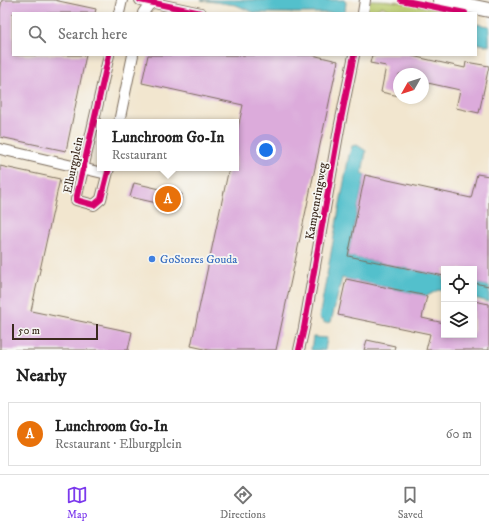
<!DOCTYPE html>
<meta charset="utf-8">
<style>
body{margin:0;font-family:"IM FELL DW Pica",serif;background:#f6f6f6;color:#222}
.controls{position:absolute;right:12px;bottom:12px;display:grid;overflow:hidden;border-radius:0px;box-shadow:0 2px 6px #0003}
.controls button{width:36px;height:36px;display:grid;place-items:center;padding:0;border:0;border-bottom:1px solid #e0e0e0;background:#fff;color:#222;font:20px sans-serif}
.compass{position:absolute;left:393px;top:68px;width:36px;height:36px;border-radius:50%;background:#fff;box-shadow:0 2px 6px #0003;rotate:231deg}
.scale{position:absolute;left:12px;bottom:10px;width:86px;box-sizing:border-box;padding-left:4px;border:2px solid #3b2a1e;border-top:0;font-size:11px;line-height:14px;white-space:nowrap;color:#3b2a1e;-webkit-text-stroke:3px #f6f6f2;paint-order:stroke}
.you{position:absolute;left:266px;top:150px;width:14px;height:14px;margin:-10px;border:3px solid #fff;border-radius:50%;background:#1a73e8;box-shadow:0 0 0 6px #1a73e833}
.badge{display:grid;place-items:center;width:26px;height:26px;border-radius:50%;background:#7c3aed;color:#fff;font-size:13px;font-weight:700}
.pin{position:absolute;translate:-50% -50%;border:2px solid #fff;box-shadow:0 1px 4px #0006}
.popup{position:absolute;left:97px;top:119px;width:142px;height:52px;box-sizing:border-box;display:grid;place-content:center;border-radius:0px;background:#fff;filter:drop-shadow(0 1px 3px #0005);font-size:13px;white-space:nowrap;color:#767676}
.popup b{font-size:15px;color:#222}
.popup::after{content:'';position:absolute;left:50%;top:100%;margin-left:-8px;border:8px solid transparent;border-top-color:#fff}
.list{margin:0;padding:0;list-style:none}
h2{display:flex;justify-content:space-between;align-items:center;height:52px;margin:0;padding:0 16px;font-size:17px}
h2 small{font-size:13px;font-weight:400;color:#767676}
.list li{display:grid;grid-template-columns:26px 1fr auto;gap:12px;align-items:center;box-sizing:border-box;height:64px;margin:0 8px 8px;padding:0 8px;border:1px solid #e0e0e0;border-radius:0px}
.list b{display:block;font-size:15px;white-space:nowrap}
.list p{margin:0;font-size:13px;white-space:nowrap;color:#767676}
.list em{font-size:13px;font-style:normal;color:#767676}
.icon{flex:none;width:22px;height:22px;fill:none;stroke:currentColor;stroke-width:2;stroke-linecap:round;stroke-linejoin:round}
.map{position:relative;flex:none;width:489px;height:350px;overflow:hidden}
.search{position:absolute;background:#fff;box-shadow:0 2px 6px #0003;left:12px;right:12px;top:12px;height:44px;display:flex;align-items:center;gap:10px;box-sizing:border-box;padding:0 14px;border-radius:0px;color:#767676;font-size:15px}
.sheet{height:124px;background:#fff}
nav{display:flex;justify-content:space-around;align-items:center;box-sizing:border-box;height:56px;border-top:1px solid #e0e0e0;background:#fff;font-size:11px;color:#767676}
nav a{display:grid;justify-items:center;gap:2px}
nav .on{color:#7c3aed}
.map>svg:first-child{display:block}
</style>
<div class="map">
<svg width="489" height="350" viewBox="0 0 489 350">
<rect width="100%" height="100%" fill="#f6f6f2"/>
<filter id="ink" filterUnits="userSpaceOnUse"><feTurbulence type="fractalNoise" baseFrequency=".025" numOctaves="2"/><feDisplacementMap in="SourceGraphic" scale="8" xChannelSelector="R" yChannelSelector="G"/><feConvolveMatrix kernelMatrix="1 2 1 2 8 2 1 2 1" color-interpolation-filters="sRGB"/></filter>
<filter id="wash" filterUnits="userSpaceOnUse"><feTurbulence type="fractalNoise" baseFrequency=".012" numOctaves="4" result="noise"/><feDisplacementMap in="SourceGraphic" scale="16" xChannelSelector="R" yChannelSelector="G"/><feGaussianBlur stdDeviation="0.9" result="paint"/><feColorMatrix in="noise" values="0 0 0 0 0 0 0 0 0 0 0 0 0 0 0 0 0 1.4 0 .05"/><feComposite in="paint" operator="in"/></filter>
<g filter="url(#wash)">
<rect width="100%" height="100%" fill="#f2e6cf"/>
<!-- green -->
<path fill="#b9cb6e" stroke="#7a7a46" d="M371,0C399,0 427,7 455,13H398L388,10L382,6L375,11V13H366L368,3Z"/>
<!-- water -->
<g fill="#53c0cc" stroke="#477575">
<path d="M201,0H344L346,2L345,12L343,13H255L236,5Z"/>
<path d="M476,24L489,26V46L476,43Z"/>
<path d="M357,145L366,151L362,173L365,175L348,256L444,276V291L438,290L427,296L342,278L331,322L325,323L319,318L349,155L352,146Z"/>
<path d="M474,283L489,286V302L474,298Z"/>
<path d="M313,337L327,338L325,350H311Z"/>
</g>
<g id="blocks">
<!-- building -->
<g fill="#dcabdb">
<path d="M2,0H54L96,9L95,13H13V55H86L66,151L0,137V10Z"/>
<path d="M148,55H312L338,61L276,350H209L191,346L229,168H236V137L243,105L142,83Z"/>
<path d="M372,55H412V56L465,68L466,62L489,66L479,113L456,108L460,90L423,82V74H399V96L381,92L386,66L370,63Z"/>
<path d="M0,166L60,179L31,311L132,332L128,350H0Z"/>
<path d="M477,174L489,176V286L474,283V269H444V276L348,256L365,175L471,198Z"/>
<path d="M134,183L182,194L179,208L130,197Z"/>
<path d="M346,279L427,296L422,318L444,323V335H474V301L489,304V350H426L430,334L338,315Z"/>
<path d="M367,340L395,346L394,350H364Z"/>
</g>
</g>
</g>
<g filter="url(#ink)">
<use href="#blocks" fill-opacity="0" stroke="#7b6c5c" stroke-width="1"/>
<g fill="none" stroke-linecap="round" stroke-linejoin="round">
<!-- street casing -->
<g stroke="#7b6c5c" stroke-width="12">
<g id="street">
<path d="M140,0L201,13"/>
<path d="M119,13L122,0"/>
<path d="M143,13L148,6L153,2"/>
<path d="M363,13L365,0"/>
<path d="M119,122L133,55"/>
<path d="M0,149L107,174"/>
<path d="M109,168L101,199L94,205L76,200L109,55"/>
<path d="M299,350L304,328L339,129L354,55"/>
</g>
</g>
<!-- secondary casing -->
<g stroke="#7b6c5c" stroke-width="16">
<path id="secondary" d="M440,0L489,10"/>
</g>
<!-- street -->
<use href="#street" stroke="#fff" stroke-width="10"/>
<!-- secondary -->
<use href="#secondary" stroke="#fff" stroke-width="14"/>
<!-- cycleway casing -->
<g stroke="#f6f6f2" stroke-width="8">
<g id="cycleway">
<path d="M140,0L201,13"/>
<path d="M401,0L465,13"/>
<path d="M109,168L101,199L94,205L76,200L109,55"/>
<path d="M299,350L304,328L339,129L354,55"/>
</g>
</g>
<!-- cycleway -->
<use href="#cycleway" stroke="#d6006c" stroke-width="6"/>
</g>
</g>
<!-- markers -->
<circle fill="#3f7fe0" stroke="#f6f6f2" stroke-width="1.5" cx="152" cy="259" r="4"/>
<g text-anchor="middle" stroke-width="3.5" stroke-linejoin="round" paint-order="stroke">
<!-- street labels -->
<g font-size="12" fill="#3b2a1e" stroke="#f6f6f2">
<text transform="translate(73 165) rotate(-78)" y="4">Elburgplein</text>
<text transform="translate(316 201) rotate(-80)" y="4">Kampenringweg</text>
</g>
<!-- shop labels -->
<g font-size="12" fill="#366cbe" stroke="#f6f6f2" text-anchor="start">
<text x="160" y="263">GoStores Gouda</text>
</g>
</g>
</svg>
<div class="controls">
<button><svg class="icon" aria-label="locate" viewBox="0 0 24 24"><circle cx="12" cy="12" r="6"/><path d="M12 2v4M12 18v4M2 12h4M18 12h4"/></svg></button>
<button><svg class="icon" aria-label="layers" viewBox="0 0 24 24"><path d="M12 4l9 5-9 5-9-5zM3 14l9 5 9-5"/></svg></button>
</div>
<svg class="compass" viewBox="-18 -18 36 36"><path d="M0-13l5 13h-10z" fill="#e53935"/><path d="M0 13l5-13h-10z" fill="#767676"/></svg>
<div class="scale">50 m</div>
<div class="you"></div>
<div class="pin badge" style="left:168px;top:199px;background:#e8710a">A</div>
<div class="popup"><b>Lunchroom Go-In</b>Restaurant</div>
<div class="search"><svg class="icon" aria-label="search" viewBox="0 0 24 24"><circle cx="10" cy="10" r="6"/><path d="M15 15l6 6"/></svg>Search here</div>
</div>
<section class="sheet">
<h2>Nearby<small></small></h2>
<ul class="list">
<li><span class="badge" style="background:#e8710a">A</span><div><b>Lunchroom Go-In</b><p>Restaurant · Elburgplein</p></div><em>60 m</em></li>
</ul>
</section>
<nav>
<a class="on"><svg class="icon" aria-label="map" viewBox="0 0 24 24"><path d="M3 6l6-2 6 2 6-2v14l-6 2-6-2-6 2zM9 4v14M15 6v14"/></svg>Map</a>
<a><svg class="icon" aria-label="directions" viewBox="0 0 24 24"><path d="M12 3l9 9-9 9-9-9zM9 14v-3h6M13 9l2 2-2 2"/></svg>Directions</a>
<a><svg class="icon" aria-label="saved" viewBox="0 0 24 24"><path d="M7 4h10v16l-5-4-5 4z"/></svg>Saved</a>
</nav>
